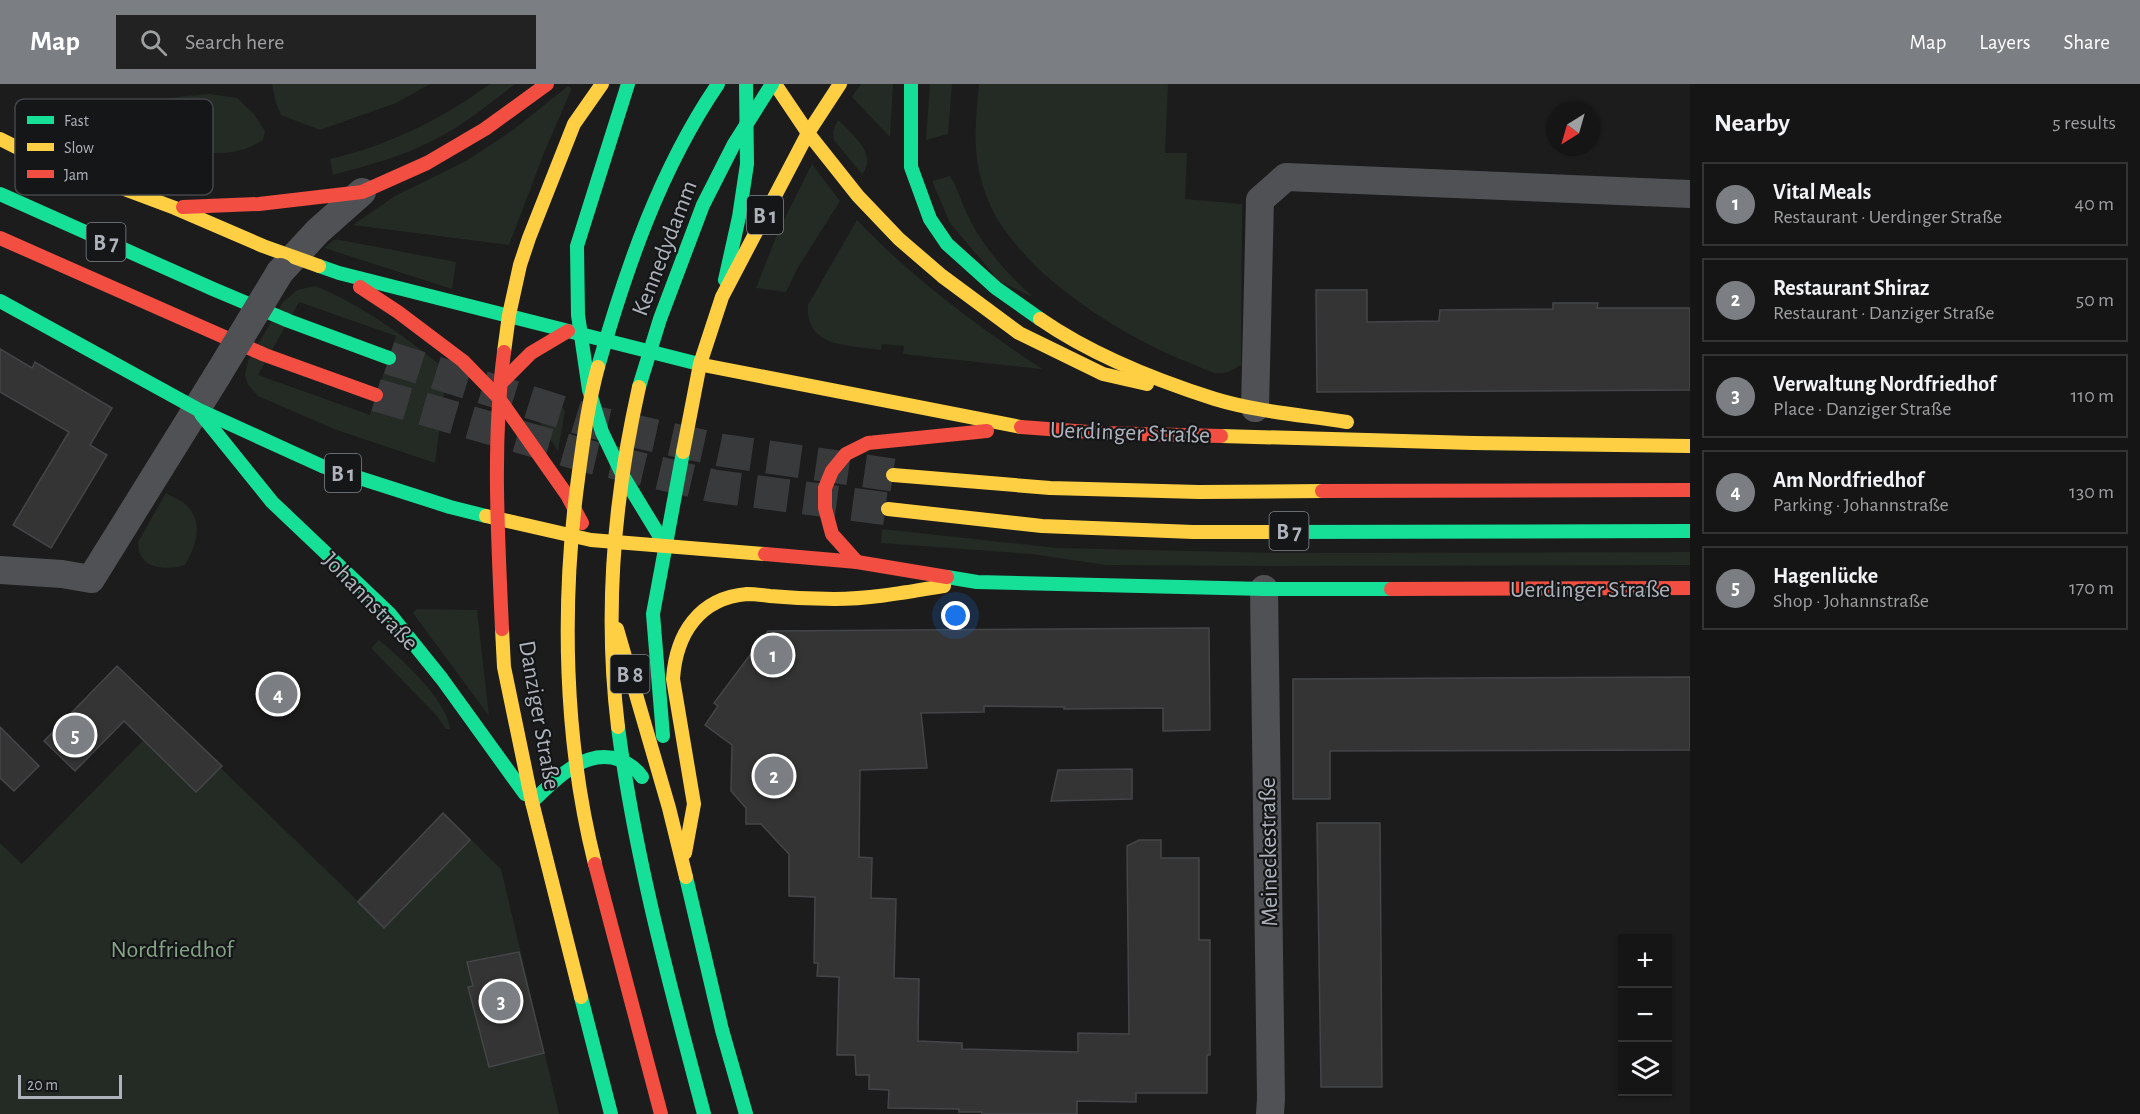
<!DOCTYPE html>
<meta charset="utf-8">
<style>
body{margin:0;font-family:"Alegreya Sans",sans-serif;background:#222;color:#f1f3f6}
.controls{position:absolute;right:18px;bottom:18px;display:grid;overflow:hidden;border-radius:0px;box-shadow:0 2px 4px #0004}
.controls button{width:54px;height:54px;display:grid;place-items:center;padding:0;border:0;border-bottom:2px solid #343434;background:#151515;color:#f1f3f6;font:30px sans-serif}
.compass{position:absolute;left:1546px;top:18px;width:54px;height:54px;border-radius:50%;background:#151515;box-shadow:0 2px 4px #0004;rotate:217deg}
.scale{position:absolute;left:18px;bottom:15px;width:104px;box-sizing:border-box;padding-left:6px;border:3px solid #aeb3bb;border-top:0;font-size:16px;line-height:21px;white-space:nowrap;color:#aeb3bb;-webkit-text-stroke:4px #151618;paint-order:stroke}
.you{position:absolute;left:956px;top:532px;width:21px;height:21px;margin:-15px;border:4px solid #fff;border-radius:50%;background:#1a73e8;box-shadow:0 0 0 9px #1a73e833}
.badge{display:grid;place-items:center;width:39px;height:39px;border-radius:50%;background:#7b7e83;color:#fff;font-size:20px;font-weight:700}
.pin{position:absolute;translate:-50% -50%;border:3px solid #fff;box-shadow:0 2px 6px #0006}
.list{margin:0;padding:0;list-style:none}
h2{display:flex;justify-content:space-between;align-items:center;height:78px;margin:0;padding:0 24px;font-size:26px}
h2 small{font-size:20px;font-weight:400;color:#9d9fa0}
.list li{display:grid;grid-template-columns:39px 1fr auto;gap:18px;align-items:center;box-sizing:border-box;height:84px;margin:0 12px 12px;padding:0 12px;border:2px solid #343434;border-radius:0px}
.list b{display:block;font-size:22px;white-space:nowrap}
.list p{margin:0;font-size:20px;white-space:nowrap;color:#9d9fa0}
.list em{font-size:20px;font-style:normal;color:#9d9fa0}
.icon{flex:none;width:33px;height:33px;fill:none;stroke:currentColor;stroke-width:2;stroke-linecap:round;stroke-linejoin:round}
.map{position:relative;flex:none;width:1690px;height:1030px;overflow:hidden}
header{display:flex;align-items:center;gap:36px;box-sizing:border-box;height:84px;padding:0 30px;background:#7b7e83;color:#fff}
header strong{font-size:28px}
nav{display:flex;gap:33px;margin-inline-start:auto;font-size:21px}
.search{width:420px;height:54px;background:#222;display:flex;align-items:center;gap:15px;box-sizing:border-box;padding:0 21px;border-radius:0px;color:#9d9fa0;font-size:22px}
main{display:flex}
aside{flex:1;background:#151515}
.map>svg:first-child{display:block}
</style>
<header>
<strong>Map</strong>
<div class="search"><svg class="icon" aria-label="search" viewBox="0 0 24 24"><circle cx="10" cy="10" r="6"/><path d="M15 15l6 6"/></svg>Search here</div>
<nav><a>Map</a><a>Layers</a><a>Share</a></nav>
</header>
<main>
<div class="map">
<svg width="1690" height="1030" viewBox="0 0 1690 1030">
<rect width="100%" height="100%" fill="#1c1c1c"/>
<!-- green -->
<g fill="#232b24" fill-rule="evenodd">
<path d="M272,0H430L396,19L320,46L281,31L276,19Z"/>
<path d="M490,0H515C488,21 461,43 430,58C400,73 366,82 333,91L330,75C389,61 441,36 490,0Z"/>
<path d="M861,0H893L890,53L852,13Z"/>
<path d="M930,0H952L948,50L926,56Z"/>
<path d="M979,0H1168L1165,69H1187L1185,115L1242,120L1241,281C1233,286 1225,291 1215,289C1207,287 1198,282 1190,279C1137,258 1086,227 1043,189C1028,176 1006,150 996,133C971,85 974,51 979,0Z"/>
<path d="M568,2L571,4V6L544,69L509,161L353,141L395,112L464,78L489,62L513,46Z"/>
<path d="M210,10L237,14L253,29L265,47L263,56C253,62 244,66 232,68C207,72 136,64 132,32C150,13 186,12 210,10Z"/>
<path d="M838,36C851,49 879,71 862,90L834,56C832,48 834,44 838,36Z"/>
<path d="M812,80L840,117L797,185L786,208L756,204L778,148Z"/>
<path d="M950,92C958,104 961,118 967,130C983,163 1007,190 1033,213L999,197L950,139L932,97Z"/>
<path d="M857,136C912,194 976,241 1042,285L903,270L904,262L882,260L881,266C849,261 805,264 808,221Z"/>
<path d="M335,155L456,178L452,205L324,164Z"/>
<path d="M315,202C363,221 406,254 447,286L435,379L334,345L258,312L248,301L245,291L248,277L283,218L297,206ZM299,218L396,252L370,331L258,291Z"/>
<path d="M552,312L556,314L565,327L558,367L534,330L546,313Z"/>
<path d="M166,409C172,413 182,416 187,422C205,440 195,463 185,481C164,487 138,485 138,458Z"/>
<path d="M882,445L1057,464L1278,469L1690,468V481L1264,482L1106,481L1031,470L881,459Z"/>
<path d="M417,525L477,526L489,632L413,529Z"/>
<path d="M379,556C401,574 447,616 450,645H446L436,631L371,564Z"/>
<path d="M167,632L357,816L444,729L501,785L559,1030H0V759L22,780Z"/>
</g>
<!-- building -->
<g fill="#343434" stroke="#444548" stroke-width="1.5">
<path d="M1316,206H1367V238L1439,237L1440,226L1553,225V219H1598L1597,224H1690V306L1317,308Z"/>
<path d="M0,265L32,284L35,278L112,324L90,361L107,371L51,464L13,441L69,348L0,308Z"/>
<path d="M1209,544L1210,646L1163,647V624L1064,625V623L984,622V628L921,629L927,684L860,686L859,773L872,774L871,814L896,815L894,894L919,895L918,957L962,959V965L1078,968V949L1129,950L1127,762L1139,756H1161V774H1199V856H1210V971H1207V1009H1136V1018L1077,1017V1030H982V1028H959V1025L888,1024L889,1006L869,1005V991H856L855,971H837L839,893L817,892L818,879H814L815,813L789,812V770L761,740H746V724L731,707L732,661L705,641L718,622L714,619L768,547Z"/>
<path d="M117,582L222,682L196,708L124,637L75,687L44,657Z"/>
<path d="M1690,593V666L1330,667V715H1293V595Z"/>
<path d="M0,643L39,682L14,707L0,694Z"/>
<path d="M1132,685V715L1051,717L1058,686Z"/>
<path d="M443,729L470,756L384,844L358,818Z"/>
<path d="M1317,739H1380L1382,1003H1321Z"/>
<path d="M519,868L544,969L489,983L468,903L473,902L467,878Z"/>
</g>
<g fill="none" stroke-linecap="round" stroke-linejoin="round">
<!-- primary-tunnel -->
<g stroke="#393a3c" stroke-width="33" stroke-dasharray="33 16" stroke-linecap="butt">
<path d="M389,274L593,338L720,366L893,391"/>
<path d="M376,311L586,372L714,402L888,425"/>
</g>
<!-- street -->
<g stroke="#505155" stroke-width="28">
<path d="M280,188L318,147L362,108"/>
<path d="M1255,324L1260,116L1286,93L1690,110"/>
<path d="M0,486L62,490L91,495L217,292"/>
<path d="M1264,505L1271,1015L1270,1030"/>
</g>
<!-- fast -->
<g stroke="#16e098" stroke-width="14">
<path d="M628,0L577,162L578,231L589,306L602,348L623,392L665,461"/>
<path d="M911,0V83L930,135L947,160L996,204L1040,235"/>
<path d="M0,110L213,205L289,237L389,274"/>
<path d="M319,182L339,189L703,281"/>
<path d="M725,196L739,133L747,80L746,0"/>
<path d="M0,217L197,325L322,382L450,423L486,432"/>
<path d="M201,330L272,418L389,529L442,595L525,710"/>
<path d="M1271,448L1690,447"/>
<path d="M947,493L977,498L1264,505H1391"/>
<path d="M663,652L653,530L683,368"/>
<path d="M532,718C555,696 585,663 620,676C629,680 637,685 642,693"/>
<path d="M686,793L722,946L746,1030"/>
<path d="M581,913L611,1030"/>
</g>
<!-- slow -->
<g stroke="#ffcf43" stroke-width="14">
<path d="M775,0L808,49L858,112L899,155L942,192L1019,249L1103,290L1147,300"/>
<path d="M0,55L28,69L175,124L263,162L319,182"/>
<path d="M1040,235C1092,271 1155,296 1215,315C1258,328 1303,331 1347,338"/>
<path d="M504,268L509,231L520,181L529,154L574,40L602,0"/>
<path d="M703,281L1021,343"/>
<path d="M1221,352L1473,359L1690,362"/>
<path d="M683,368L700,280L722,213L808,49L840,0"/>
<path d="M893,391L1050,404L1199,408L1322,407"/>
<path d="M888,425L1042,442L1193,448H1271"/>
<path d="M486,432L591,456L765,470"/>
<path d="M502,545L504,583L532,718L581,913"/>
<path d="M617,545L669,724L686,793"/>
<path d="M685,769L694,720L673,595C676,550 699,514 747,510C754,510 762,511 770,512C791,514 813,515 834,515C871,515 908,508 944,502"/>
</g>
<!-- jam -->
<g stroke="#f24e42" stroke-width="14">
<path d="M183,123L259,120L362,108L427,79L485,45L547,0"/>
<path d="M0,154L265,271L376,311"/>
<path d="M360,203L398,228L463,277L498,313L567,411L582,439"/>
<path d="M501,299L531,269L568,247"/>
<path d="M1021,343L1102,349L1221,352"/>
<path d="M1322,407L1690,406"/>
<path d="M765,470L857,478L947,493"/>
<path d="M857,478L832,450L825,424V404L832,387L846,370L868,359L987,347"/>
<path d="M1391,505L1690,504"/>
<path d="M502,545C498,452 492,359 504,268"/>
</g>
<!-- street-bridge -->
<path stroke="#505155" stroke-width="28" d="M217,292L280,188"/>
<!-- fast-bridge -->
<g stroke="#16e098" stroke-width="14">
<path d="M598,283C626,185 660,85 718,0"/>
<path d="M639,303L660,235L703,121L734,60L772,0"/>
<path d="M618,643C635,774 670,902 704,1030"/>
</g>
<!-- slow-bridge -->
<g stroke="#ffcf43" stroke-width="14">
<path d="M618,643C604,529 614,414 639,303"/>
<path d="M595,780C564,657 561,521 578,395C583,358 588,320 598,283"/>
</g>
<!-- jam-bridge -->
<path stroke="#f24e42" stroke-width="14" d="M595,780L661,1030"/>
</g>
<g text-anchor="middle" stroke-width="4.5" stroke-linejoin="round" paint-order="stroke">
<!-- shield labels -->
<g fill="#151618" stroke="#80848a" stroke-width="1.5">
<rect x="747" y="112" width="36" height="38" rx="4.5"/>
<rect x="86.5" y="139" width="39" height="38" rx="4.5"/>
<rect x="325" y="370" width="36" height="38" rx="4.5"/>
<rect x="1269.5" y="428" width="39" height="38" rx="4.5"/>
<rect x="610.5" y="571" width="39" height="38" rx="4.5"/>
</g>
<g font-size="22" font-weight="bold" fill="#aeb3bb">
<text x="765" y="139">B 1</text>
<text x="106" y="166">B 7</text>
<text x="343" y="397">B 1</text>
<text x="1289" y="455">B 7</text>
<text x="630" y="598">B 8</text>
</g>
<!-- street labels -->
<g font-size="24" fill="#aeb3bb" stroke="#151618">
<text transform="translate(664 164) rotate(-69)" y="8">Kennedydamm</text>
<text transform="translate(1130 348) rotate(2)" y="8">Uerdinger Straße</text>
<text x="1590" y="513">Uerdinger Straße</text>
<text transform="translate(371 517) rotate(46)" y="8">Johannstraße</text>
<text transform="translate(540 631) rotate(80)" y="8">Danziger Straße</text>
<text transform="translate(1268 768) rotate(-91)" y="8">Meineckestraße</text>
</g>
<!-- park labels -->
<g font-size="24" fill="#86a586" stroke="#151618">
<text x="172" y="873">Nordfriedhof</text>
</g>
</g>
<!-- legend -->
<rect x="15" y="15" width="198" height="96" rx="9" fill="#151618" stroke="#434549" stroke-width="1.5"/>
<rect x="27" y="32" width="27" height="8" fill="#16e098"/>
<rect x="27" y="59" width="27" height="8" fill="#ffcf43"/>
<rect x="27" y="86" width="27" height="8" fill="#f24e42"/>
<g font-size="16" fill="#aeb3bb">
<text x="64" y="42">Fast</text>
<text x="64" y="69">Slow</text>
<text x="64" y="96">Jam</text>
</g>
</svg>
<div class="controls">
<button>+</button>
<button>−</button>
<button><svg class="icon" aria-label="layers" viewBox="0 0 24 24"><path d="M12 4l9 5-9 5-9-5zM3 14l9 5 9-5"/></svg></button>
</div>
<svg class="compass" viewBox="-18 -18 36 36"><path d="M0-13l5 13h-10z" fill="#e53935"/><path d="M0 13l5-13h-10z" fill="#9d9fa0"/></svg>
<div class="scale">20 m</div>
<div class="you"></div>
<div class="pin badge" style="left:773px;top:571px">1</div>
<div class="pin badge" style="left:774px;top:692px">2</div>
<div class="pin badge" style="left:501px;top:917px">3</div>
<div class="pin badge" style="left:278px;top:610px">4</div>
<div class="pin badge" style="left:75px;top:651px">5</div>
</div>
<aside>
<h2>Nearby<small>5 results</small></h2>
<ul class="list">
<li><span class="badge">1</span><div><b>Vital Meals</b><p>Restaurant · Uerdinger Straße</p></div><em>40 m</em></li>
<li><span class="badge">2</span><div><b>Restaurant Shiraz</b><p>Restaurant · Danziger Straße</p></div><em>50 m</em></li>
<li><span class="badge">3</span><div><b>Verwaltung Nordfriedhof</b><p>Place · Danziger Straße</p></div><em>110 m</em></li>
<li><span class="badge">4</span><div><b>Am Nordfriedhof</b><p>Parking · Johannstraße</p></div><em>130 m</em></li>
<li><span class="badge">5</span><div><b>Hagenlücke</b><p>Shop · Johannstraße</p></div><em>170 m</em></li>
</ul>
</aside>
</main>
